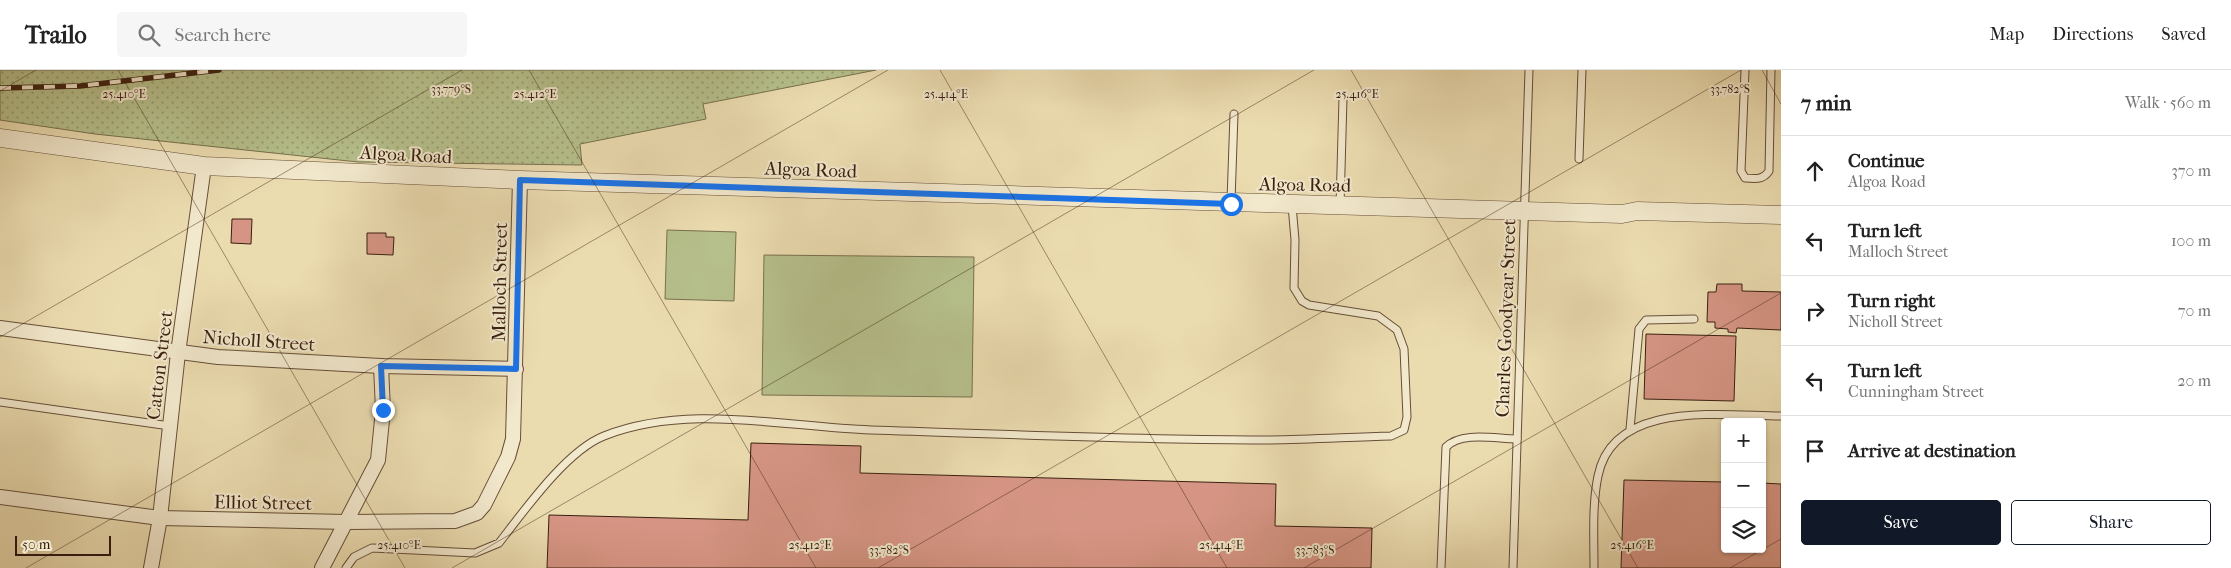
<!DOCTYPE html>
<meta charset="utf-8">
<style>
body{margin:0;font-family:"IM FELL French Canon",serif;background:#f6f6f6;color:#222}
.controls{position:absolute;right:15px;bottom:15px;display:grid;overflow:hidden;border-radius:5px;box-shadow:0 1px 4px #0004}
.controls button{width:45px;height:45px;display:grid;place-items:center;padding:0;border:0;border-bottom:1px solid #e0e0e0;background:#fff;color:#222;font:25px sans-serif}
.scale{position:absolute;left:15px;bottom:12px;width:96px;box-sizing:border-box;padding-left:5px;border:2px solid #3a1f10;border-top:0;font-size:14px;line-height:18px;white-space:nowrap;color:#3a1f10;-webkit-text-stroke:4px #f2e8cc;paint-order:stroke}
.stop{position:absolute;width:15px;height:15px;margin:-11px;border:4px solid #1a73e8;border-radius:50%;background:#fff}
.stop.end{background:#1a73e8;border-color:#fff;box-shadow:0 1px 5px #0008}
.list{margin:0;padding:0;list-style:none}
h2{display:flex;justify-content:space-between;align-items:center;height:65px;margin:0;padding:0 20px;font-size:21px}
h2 small{font-size:16px;font-weight:400;color:#767676}
.list li{display:grid;grid-template-columns:32px 1fr auto;gap:15px;align-items:center;box-sizing:border-box;height:70px;padding:0 20px;border-top:1px solid #e0e0e0}
.list b{display:block;font-size:19px;white-space:nowrap}
.list p{margin:0;font-size:16px;white-space:nowrap;color:#767676}
.list em{font-size:16px;font-style:normal;color:#767676}
.actions{display:flex;gap:10px;padding:15px 20px}
.actions a{flex:1;padding:11px 0;border:1px solid #111827;border-radius:5px;text-align:center;font-size:18px;color:#111827}
.actions .main{background:#111827;color:#fff}
.icon{flex:none;width:28px;height:28px;fill:none;stroke:currentColor;stroke-width:2;stroke-linecap:round;stroke-linejoin:round}
.map{position:relative;flex:none;width:1781px;height:498px;overflow:hidden}
header{display:flex;align-items:center;gap:30px;box-sizing:border-box;height:70px;padding:0 25px;background:#fff;border-bottom:1px solid #e0e0e0}
header strong{font-size:24px}
nav{display:flex;gap:28px;margin-inline-start:auto;font-size:18px}
.search{width:350px;height:45px;background:#f6f6f6;display:flex;align-items:center;gap:12px;box-sizing:border-box;padding:0 18px;border-radius:5px;color:#767676;font-size:19px}
main{display:flex}
aside{flex:1;background:#fff}
.map>svg:first-child{display:block}
</style>
<header>
<strong>Trailo</strong>
<div class="search"><svg class="icon" aria-label="search" viewBox="0 0 24 24"><circle cx="10" cy="10" r="6"/><path d="M15 15l6 6"/></svg>Search here</div>
<nav><a>Map</a><a>Directions</a><a>Saved</a></nav>
</header>
<main>
<div class="map">
<svg width="1781" height="498" viewBox="0 0 1781 498">
<defs>
<pattern id="grass-dots" width="8" height="8" patternUnits="userSpaceOnUse" patternTransform="scale(1.25)"><rect width="8" height="8" fill="#b6c08c"/><path d="M2 2h.1M6 6h.1" fill="none" stroke="#959b71" stroke-width="1.8" stroke-linecap="round"/></pattern>
</defs>
<rect width="100%" height="100%" fill="#ebdcb0"/>
<filter id="stains"><feTurbulence type="fractalNoise" baseFrequency=".004" numOctaves="4"/><feColorMatrix values="0 0 0 0 .2 0 0 0 0 .09 0 0 0 0 .02 0 0 0 .5 -.17"/></filter>
<radialGradient id="worn" r=".72"><stop offset=".6" stop-color="#630" stop-opacity="0"/><stop offset="1" stop-color="#630" stop-opacity=".3"/></radialGradient>
<!-- grass -->
<path fill="url(#grass-dots)" stroke="#78704e" d="M0,0H876L703,34L706,49L580,74L582,95L358,92L95,64L0,50Z"/>
<!-- garden -->
<g fill="#b6c08c" stroke="#78704e">
<path d="M667,160L736,162L734,231L665,229Z"/>
<path d="M764,185L974,187L972,327L762,325Z"/>
</g>
<!-- building -->
<g fill="#d69584" stroke="#3a1f10">
<path d="M232,149H252L251,174L231,173Z"/>
<path d="M367,163H386V167H394L393,185L367,184Z"/>
<path d="M1717,214H1742V221L1781,222V260L1737,258L1736,263L1728,262V259L1715,258V252H1707L1708,222H1716Z"/>
<path d="M1646,264L1736,266L1734,331L1644,329Z"/>
<path d="M751,373L861,376L860,403L1276,414L1275,456L1372,458L1371,498H547L549,445L748,450Z"/>
<path d="M1624,410L1725,412V479H1762V413L1781,414V498H1621Z"/>
</g>
<g fill="none" stroke-linecap="round" stroke-linejoin="round">
<!-- service casing -->
<g stroke="#664e38" stroke-width="9">
<g id="service">
<path d="M1745,0L1741,101L1745,108C1756,109 1763,110 1769,101L1771,0"/>
<path d="M1579,89L1582,0"/>
<path d="M1231,131L1234,44"/>
<path d="M1340,136L1343,28"/>
<path d="M0,332L170,356"/>
<path d="M1630,359L1639,259L1646,250L1694,249"/>
<path d="M346,498L354,487L372,478L475,483L499,473C524,441 566,381 604,366C688,333 783,357 871,360C1002,364 1133,370 1264,370C1306,370 1349,367 1391,366L1404,360L1407,347L1404,279L1397,260L1378,246L1309,235L1302,231L1294,218L1295,170L1292,135"/>
<path d="M1441,498L1446,377C1462,361 1496,369 1517,369"/>
<path d="M1513,498L1529,0"/>
<path d="M1594,498C1594,468 1592,435 1598,406C1613,329 1723,346 1781,346"/>
</g>
</g>
<!-- minor casing -->
<g stroke="#664e38" stroke-width="16">
<g id="minor">
<path d="M0,258L218,287L381,296L516,299"/>
<path d="M0,427L160,448L347,452L455,451L477,443L484,435L508,387L513,369L520,110"/>
<path d="M151,498L160,448L178,283L204,96"/>
<path d="M322,498L378,390L383,340L381,296"/>
</g>
</g>
<!-- tertiary casing -->
<g stroke="#664e38" stroke-width="19">
<path id="tertiary" d="M0,68L204,96L520,110L1622,144L1637,141L1781,145"/>
</g>
<!-- service -->
<use href="#service" stroke="#f2e8cc" stroke-width="7"/>
<!-- minor -->
<use href="#minor" stroke="#f2e8cc" stroke-width="14"/>
<!-- tertiary -->
<use href="#tertiary" stroke="#f2e8cc" stroke-width="18"/>
<!-- rail casing -->
<g stroke="#3a1f10" stroke-width="5.5">
<path id="rail" d="M0,18L80,16L219,0"/>
</g>
<!-- rail -->
<use href="#rail" stroke="#f2e8cc" stroke-width="4" stroke-dasharray="11" stroke-linecap="butt"/>
</g>
<g fill="none" stroke-linecap="round" stroke-linejoin="round">
<!-- route -->
<path stroke="#1a73e8" stroke-width="6" d="M383,340L381,296L516,299L520,110L1231,134"/>
</g>
<!-- ticks -->
<path fill="none" stroke="#3a1f10" stroke-width="1" stroke-opacity="0.45" d="M118,0L405,498M529,0L816,498M940,0L1227,498M1351,0L1638,498M1762,0L1781,34M0,21L36,0M0,267L462,0M26,498L888,0M452,498L1314,0M878,498L1741,0M1304,498L1781,223M1730,498L1781,469"/>
<g text-anchor="middle" stroke-width="4" stroke-linejoin="round" paint-order="stroke">
<!-- street labels -->
<g font-size="19" fill="#3a1f10" stroke="#f2e8cc">
<text transform="translate(406 84) rotate(3)" y="7">Algoa Road</text>
<text transform="translate(811 99) rotate(2)" y="7">Algoa Road</text>
<text transform="translate(1305 114) rotate(1)" y="7">Algoa Road</text>
<text transform="translate(499 212) rotate(-89)" y="7">Malloch Street</text>
<text transform="translate(1505 248) rotate(-88)" y="7">Charles Goodyear Street</text>
<text transform="translate(259 270) rotate(4)" y="7">Nicholl Street</text>
<text transform="translate(159 295) rotate(-83)" y="7">Catton Street</text>
<text transform="translate(263 432) rotate(1)" y="7">Elliot Street</text>
</g>
</g>
<g font-size="12" text-anchor="middle" fill="#3a1f10" stroke="#f2e8cc" stroke-width="4" stroke-linejoin="round" paint-order="stroke">
<text x="1730" y="23">33.782°S</text>
<text x="451" y="23">33.779°S</text>
<text x="124" y="28">25.410°E</text>
<text x="535" y="28">25.412°E</text>
<text x="946" y="28">25.414°E</text>
<text x="1357" y="28">25.416°E</text>
<text x="399" y="479">25.410°E</text>
<text x="810" y="479">25.412°E</text>
<text x="1221" y="479">25.414°E</text>
<text x="1632" y="479">25.416°E</text>
<text x="889" y="484">33.782°S</text>
<text x="1315" y="484">33.783°S</text>
</g>
<rect width="100%" height="100%" filter="url(#stains)"/>
<rect width="100%" height="100%" fill="url(#worn)"/>
</svg>
<div class="controls">
<button>+</button>
<button>−</button>
<button><svg class="icon" aria-label="layers" viewBox="0 0 24 24"><path d="M12 4l9 5-9 5-9-5zM3 14l9 5 9-5"/></svg></button>
</div>
<div class="scale">50 m</div>
<div class="stop" style="left:1231px;top:134px"></div>
<div class="stop end" style="left:383px;top:340px"></div>
</div>
<aside>
<h2>7 min<small>Walk · 560 m</small></h2>
<ul class="list">
<li><svg class="icon" aria-label="ahead" viewBox="0 0 24 24"><path d="M12 20V5M6 11l6-6 6 6"/></svg><div><b>Continue</b><p>Algoa Road</p></div><em>370 m</em></li>
<li><svg class="icon" aria-label="left" viewBox="0 0 24 24"><path d="M17 20v-9H6M10 6l-5 5 5 5"/></svg><div><b>Turn left</b><p>Malloch Street</p></div><em>100 m</em></li>
<li><svg class="icon" aria-label="right" viewBox="0 0 24 24"><path d="M7 20v-9h11M14 6l5 5-5 5"/></svg><div><b>Turn right</b><p>Nicholl Street</p></div><em>70 m</em></li>
<li><svg class="icon" aria-label="left" viewBox="0 0 24 24"><path d="M17 20v-9H6M10 6l-5 5 5 5"/></svg><div><b>Turn left</b><p>Cunningham Street</p></div><em>20 m</em></li>
<li><svg class="icon" aria-label="arrive" viewBox="0 0 24 24"><path d="M6 21V4h12l-3 4 3 4H6"/></svg><div><b>Arrive at destination</b></div></li>
</ul>
<div class="actions"><a class="main">Save</a><a>Share</a></div>
</aside>
</main>
